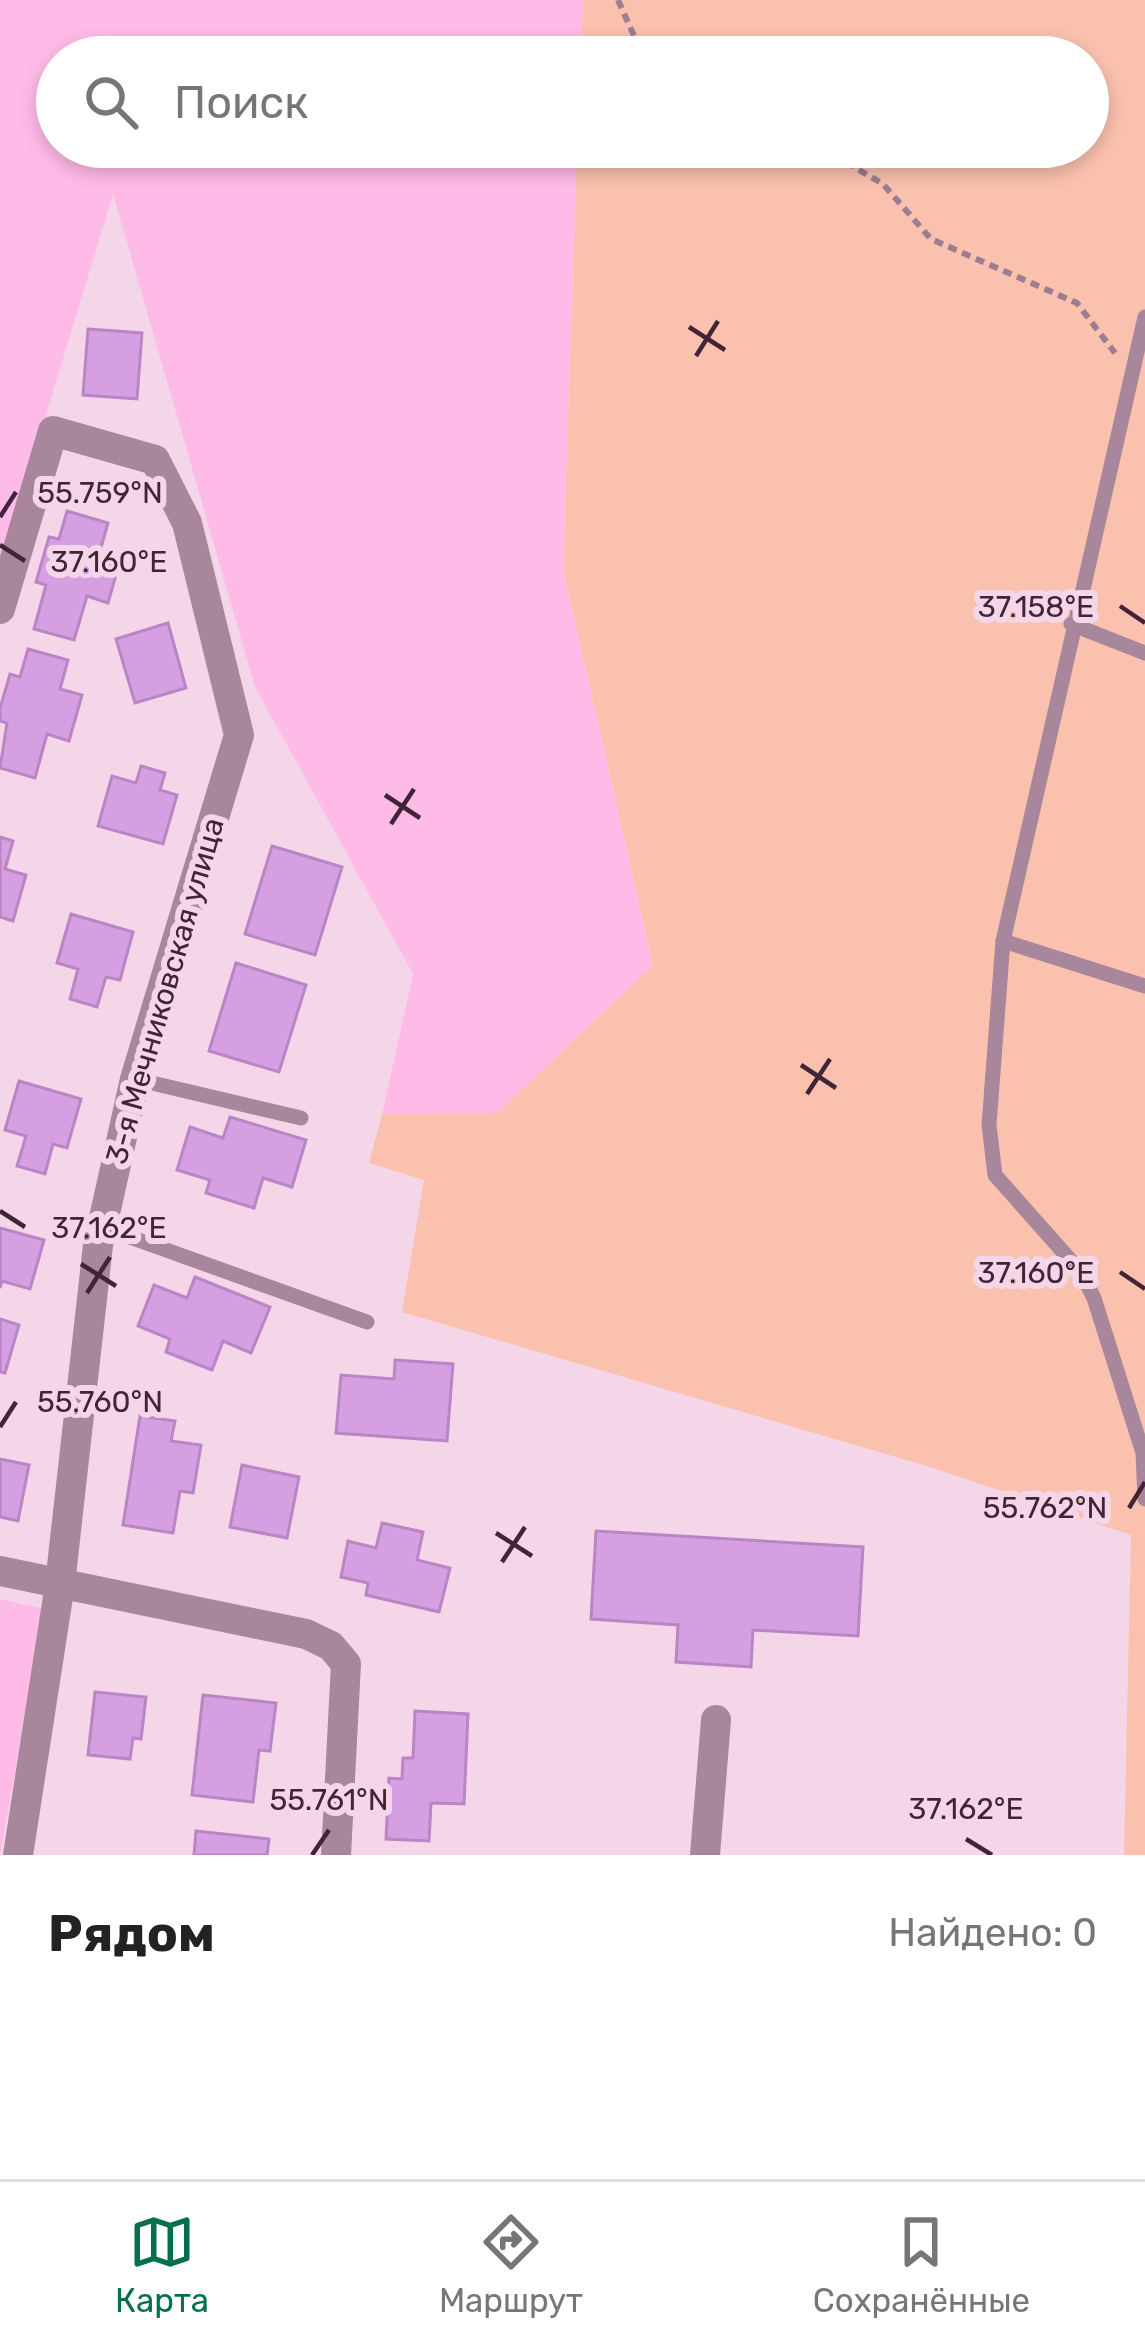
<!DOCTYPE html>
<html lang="ru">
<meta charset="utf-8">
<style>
body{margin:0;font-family:Rubik,sans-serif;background:#f6f6f6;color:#222}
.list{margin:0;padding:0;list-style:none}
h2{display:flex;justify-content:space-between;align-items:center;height:156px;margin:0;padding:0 48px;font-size:51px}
h2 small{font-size:39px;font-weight:400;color:#767676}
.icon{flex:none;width:66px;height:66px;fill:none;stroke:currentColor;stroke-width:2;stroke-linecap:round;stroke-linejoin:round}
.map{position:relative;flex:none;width:1145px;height:1855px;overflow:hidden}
.search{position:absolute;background:#fff;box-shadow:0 6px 18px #0003;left:36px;right:36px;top:36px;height:132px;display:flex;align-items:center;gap:30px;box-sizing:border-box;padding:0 42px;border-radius:66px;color:#767676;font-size:45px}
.sheet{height:324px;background:#fff}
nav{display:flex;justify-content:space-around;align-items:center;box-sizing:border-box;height:168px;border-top:3px solid #e0e0e0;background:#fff;font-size:33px;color:#767676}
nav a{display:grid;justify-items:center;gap:6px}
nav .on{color:#04714a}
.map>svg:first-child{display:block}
</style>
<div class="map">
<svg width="1145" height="1855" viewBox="0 0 1145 1855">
<rect width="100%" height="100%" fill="#f5d6e9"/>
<!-- built -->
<g fill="#ffbbe7">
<path d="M0,0H583L581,57H57V147H577L563,569L653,965L497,1113L382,1114L413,974L255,687L113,194L0,567Z"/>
<path d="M0,1599L44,1609L0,1855Z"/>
</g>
<!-- green -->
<path fill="#fac2ae" d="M583,0H1145V1855H1124L1131,1535L930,1467L402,1312L424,1180L369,1163L382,1114L497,1113L653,965L563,569L577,147H1088V57H581Z"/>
<!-- building -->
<g fill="#d69fe1" stroke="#ba85c5" stroke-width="3">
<path d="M88,329L142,333L137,399L83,395Z"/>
<path d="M67,511L108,523L100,551L121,557L108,603L87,596L74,640L34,629L46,585L36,582L49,537L59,539Z"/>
<path d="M168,623L186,688L135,703L116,639Z"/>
<path d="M28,649L68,660L60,689L82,695L69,741L47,734L35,778L0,768L7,723L0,721V708L10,674L20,677Z"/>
<path d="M141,766L165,773L160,790L177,795L163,844L98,826L112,776L136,783Z"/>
<path d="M0,837L13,841L5,869L26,875L13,921L0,917Z"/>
<path d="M272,846L342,867L315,955L245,934Z"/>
<path d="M71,914L133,932L120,980L106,977L97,1007L70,999L78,969L57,963Z"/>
<path d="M236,963L306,985L279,1072L209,1051Z"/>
<path d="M19,1081L81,1099L67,1148L53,1144L45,1174L17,1166L26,1136L5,1130Z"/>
<path d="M230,1117L306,1140L292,1187L263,1178L254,1208L206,1193L210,1180L177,1170L190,1127L223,1138Z"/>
<path d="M0,1228L44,1240L30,1289L2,1281L0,1288Z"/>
<path d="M195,1277L270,1307L251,1353L223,1341L212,1370L166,1352L170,1339L138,1326L154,1285L187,1298Z"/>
<path d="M0,1319L19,1325L5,1373L0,1372Z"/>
<path d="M395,1360L453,1364L447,1441L336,1433L341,1375L394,1379Z"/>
<path d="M140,1416L175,1421L171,1441L201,1445L193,1493L180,1491L173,1533L123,1525Z"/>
<path d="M0,1459L29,1465L18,1521L0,1517Z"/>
<path d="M242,1465L299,1477L287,1538L230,1527Z"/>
<path d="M382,1523L423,1532L417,1560L450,1568L439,1612L366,1595L368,1583L341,1577L348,1541L376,1548Z"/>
<path d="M596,1531L863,1547L858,1636L753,1630L751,1667L676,1662L678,1625L591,1619Z"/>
<path d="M95,1692L146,1697L141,1739L133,1738L130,1759L88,1755Z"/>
<path d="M203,1695L276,1703L270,1751L259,1750L253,1802L192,1795Z"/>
<path d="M415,1711L468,1714L464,1804L431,1803L429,1841L386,1839L389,1778L402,1779L403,1758H413Z"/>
<path d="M196,1831L269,1839L267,1855H194Z"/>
</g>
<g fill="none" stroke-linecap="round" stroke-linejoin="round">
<!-- path -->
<g stroke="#9c7d91" stroke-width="6" stroke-dasharray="9 6" stroke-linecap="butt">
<path d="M618,0L635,38L659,57"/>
<path d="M820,147L883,184L931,239L1077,303L1115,353"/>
</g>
<!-- service -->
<g stroke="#a8879c" stroke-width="15">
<path d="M1145,317L1003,941L989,1125L995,1175L1080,1271L1094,1298L1143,1453L1145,1499"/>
<path d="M1071,624L1145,653"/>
<path d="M1003,941L1145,986"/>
<path d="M135,1079L301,1118"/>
<path d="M102,1227L367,1322"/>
</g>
<!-- minor -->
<g stroke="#a8879c" stroke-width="30">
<path d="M0,609L53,431L155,460L187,523L239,735L135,1079L98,1245L60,1584L18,1855"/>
<path d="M0,1571L306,1634L331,1646L346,1664L336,1855"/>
<path d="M705,1855L716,1720"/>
</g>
</g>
<!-- ticks -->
<path fill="none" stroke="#422438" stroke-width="4.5" d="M689,327L725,350M696,356L718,321M0,517L16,492M0,545L25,561M1120,606L1145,623M385,795L420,818M391,824L414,789M801,1065L836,1088M807,1094L830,1059M0,1211L25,1227M81,1264L116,1286M1120,1272L1145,1289M87,1293L110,1257M0,1427L16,1402M1129,1508L1145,1482M496,1533L532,1556M502,1562L525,1527M966,1839L992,1855M312,1855L329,1830"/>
<g text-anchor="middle" stroke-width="12" stroke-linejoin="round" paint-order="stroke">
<!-- street labels -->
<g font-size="30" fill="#422438" stroke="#f5d6e9">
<text transform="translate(165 991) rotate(-74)" y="10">3-я Мечниковская улица</text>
</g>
</g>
<g font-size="30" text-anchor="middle" fill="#422438" stroke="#f5d6e9" stroke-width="12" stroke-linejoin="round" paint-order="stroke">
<text x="100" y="503">55.759°N</text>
<text x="109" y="572">37.160°E</text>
<text x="1036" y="617">37.158°E</text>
<text x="109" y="1238">37.162°E</text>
<text x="1036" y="1283">37.160°E</text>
<text x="100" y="1412">55.760°N</text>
<text x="1045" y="1518">55.762°N</text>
<text x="329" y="1810">55.761°N</text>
<text x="966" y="1819">37.162°E</text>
</g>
</svg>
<div class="search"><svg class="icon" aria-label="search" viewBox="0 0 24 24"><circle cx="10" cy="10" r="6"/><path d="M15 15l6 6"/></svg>Поиск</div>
</div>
<section class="sheet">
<h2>Рядом<small>Найдено: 0</small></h2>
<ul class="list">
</ul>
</section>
<nav>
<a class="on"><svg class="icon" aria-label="map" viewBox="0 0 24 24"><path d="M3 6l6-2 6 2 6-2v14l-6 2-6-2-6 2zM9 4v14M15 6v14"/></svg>Карта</a>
<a><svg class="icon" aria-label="directions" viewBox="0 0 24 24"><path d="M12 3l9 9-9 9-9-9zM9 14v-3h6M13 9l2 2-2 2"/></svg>Маршрут</a>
<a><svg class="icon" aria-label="saved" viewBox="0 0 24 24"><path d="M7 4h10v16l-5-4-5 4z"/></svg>Сохранённые</a>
</nav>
